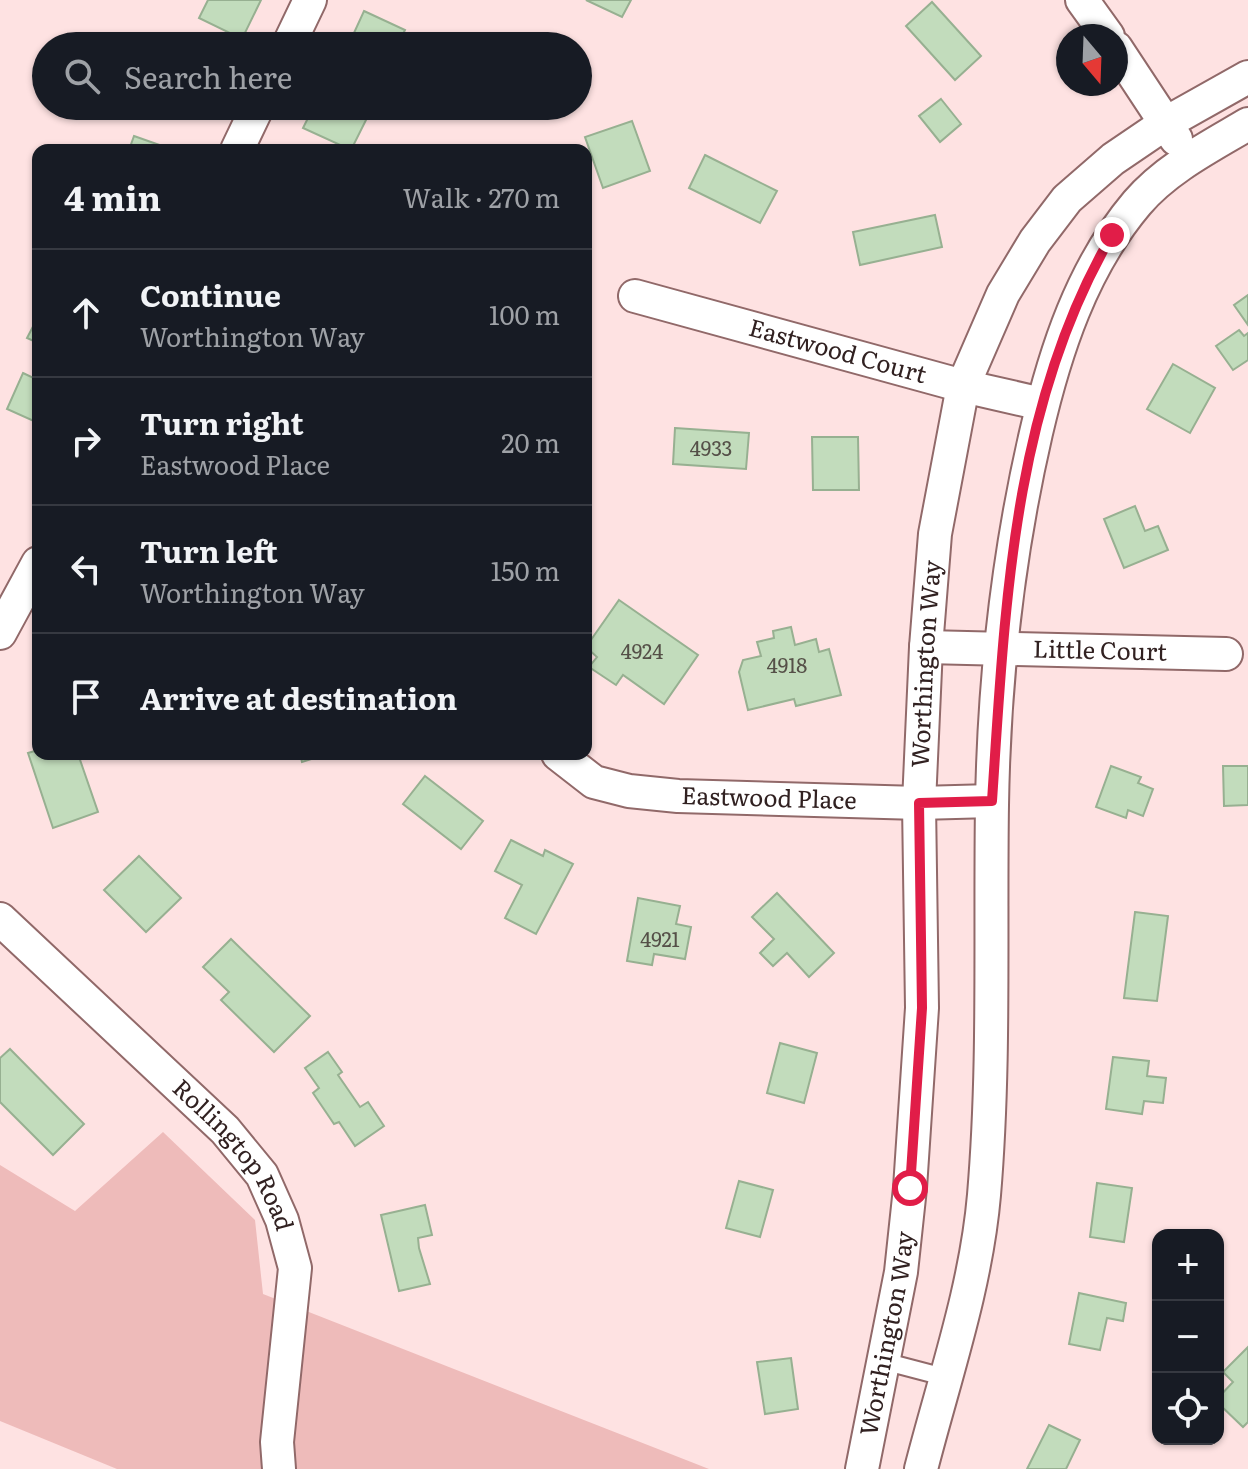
<!DOCTYPE html>
<meta charset="utf-8">
<style>
body{margin:0;font-family:Literata,serif;background:#242831;color:#f1f3f6}
.controls{position:absolute;right:24px;bottom:24px;display:grid;overflow:hidden;border-radius:16px;box-shadow:0 2px 6px #0004}
.controls button{width:72px;height:72px;display:grid;place-items:center;padding:0;border:0;border-bottom:2px solid #363941;background:#171b24;color:#f1f3f6;font:40px sans-serif}
.compass{position:absolute;left:1056px;top:24px;width:72px;height:72px;border-radius:50%;background:#171b24;box-shadow:0 2px 6px #0004;rotate:161deg}
.stop{position:absolute;width:24px;height:24px;margin:-18px;border:6px solid #e11d48;border-radius:50%;background:#fff}
.stop.end{background:#e11d48;border-color:#fff;box-shadow:0 2px 8px #0008}
.list{margin:0;padding:0;list-style:none}
h2{display:flex;justify-content:space-between;align-items:center;height:104px;margin:0;padding:0 32px;font-size:34px}
h2 small{font-size:26px;font-weight:400;color:#9ea1a6}
.list li{display:grid;grid-template-columns:52px 1fr auto;gap:24px;align-items:center;box-sizing:border-box;height:128px;padding:0 32px;border-top:2px solid #363941}
.list b{display:block;font-size:30px;white-space:nowrap}
.list p{margin:0;font-size:26px;white-space:nowrap;color:#9ea1a6}
.list em{font-size:26px;font-style:normal;color:#9ea1a6}
.icon{flex:none;width:44px;height:44px;fill:none;stroke:currentColor;stroke-width:2;stroke-linecap:round;stroke-linejoin:round}
.map{position:relative;flex:none;width:1248px;height:1469px;overflow:hidden}
.search{position:absolute;background:#171b24;box-shadow:0 2px 6px #0004;left:32px;top:32px;width:560px;height:88px;display:flex;align-items:center;gap:20px;box-sizing:border-box;padding:0 28px;border-radius:44px;color:#9ea1a6;font-size:30px}
.panel{position:absolute;background:#171b24;box-shadow:0 2px 6px #0004;left:32px;top:144px;width:560px;height:616px;border-radius:16px}
.map>svg:first-child{display:block}
</style>
<div class="map">
<svg width="1248" height="1469" viewBox="0 0 1248 1469">
<rect width="100%" height="100%" fill="#fee2e2"/>
<!-- green -->
<path fill="#eebbba" d="M163,1132L255,1220L263,1294L709,1469H117L0,1421V1165L75,1211Z"/>
<!-- building -->
<g fill="#c2dcbc" stroke="#97b091" stroke-width="2">
<path d="M208,0H261L242,39L199,18Z"/>
<path d="M586,0H631L622,17Z"/>
<path d="M932,2L981,56L955,80L906,26Z"/>
<path d="M364,11L405,30L397,46H348Z"/>
<path d="M941,99L961,124L940,142L919,116Z"/>
<path d="M314,106H373L351,150L303,128Z"/>
<path d="M632,121L650,171L603,188L585,137Z"/>
<path d="M134,136L168,148V150H129Z"/>
<path d="M705,155L777,191L760,223L689,188Z"/>
<path d="M935,215L942,247L860,265L853,232Z"/>
<path d="M1248,295V325L1234,305Z"/>
<path d="M38,317V343L27,338Z"/>
<path d="M1239,330L1244,336L1248,333V360L1233,370L1216,346Z"/>
<path d="M1173,364L1215,388L1190,433L1147,409Z"/>
<path d="M23,373L38,380L36,422L7,409Z"/>
<path d="M675,428L749,433L746,469L673,464Z"/>
<path d="M812,437H858L859,490H813Z"/>
<path d="M1135,506L1145,531L1158,526L1168,550L1124,568L1104,519Z"/>
<path d="M619,600L698,655L664,704L623,675L616,685L589,667L597,657L586,647Z"/>
<path d="M791,627L795,645L816,639L819,652L829,649L841,695L796,706L794,699L748,710L739,672L743,660L761,656L757,642L774,638L773,631Z"/>
<path d="M38,750V754H78L98,812L53,828L28,753Z"/>
<path d="M300,754H327L302,762Z"/>
<path d="M1111,766L1141,777L1138,783L1153,789L1143,816L1128,810L1126,818L1096,807Z"/>
<path d="M1223,766H1248V805L1224,806Z"/>
<path d="M425,776L483,821L461,849L403,804Z"/>
<path d="M511,840L543,856L545,850L573,864L536,934L505,918L522,885L495,871Z"/>
<path d="M139,856L181,898L146,932L104,890Z"/>
<path d="M777,893L834,953L809,977L787,953L773,966L760,953L774,939L752,917Z"/>
<path d="M638,898L680,906L676,924L691,927L685,959L654,954L652,965L627,961Z"/>
<path d="M1135,912L1168,916L1157,1001L1124,998Z"/>
<path d="M231,939L310,1016L274,1052L221,1000L229,992L203,967Z"/>
<path d="M780,1043L817,1053L804,1103L767,1093Z"/>
<path d="M10,1049L84,1124L53,1155L0,1102V1058Z"/>
<path d="M328,1052L342,1072L338,1075L360,1107L368,1102L384,1126L355,1146L339,1122L334,1124L313,1093L319,1088L305,1068Z"/>
<path d="M1113,1057L1149,1061L1147,1076L1166,1078L1163,1103L1144,1101L1142,1114L1106,1109Z"/>
<path d="M739,1181L773,1190L760,1237L726,1228Z"/>
<path d="M1097,1183L1132,1188L1124,1242L1090,1237Z"/>
<path d="M425,1205L432,1235L418,1238L419,1248L430,1284L399,1291L381,1215Z"/>
<path d="M1079,1293L1126,1303L1123,1321L1107,1318L1100,1350L1069,1344Z"/>
<path d="M1248,1347V1422L1243,1427L1218,1403V1398L1233,1382L1223,1372Z"/>
<path d="M791,1358L798,1409L765,1414L757,1362Z"/>
<path d="M1049,1425L1080,1440L1066,1469H1027Z"/>
</g>
<g fill="none" stroke-linecap="round" stroke-linejoin="round">
<!-- service casing -->
<g stroke="#916969" stroke-width="20">
<path id="service" d="M883,1361L944,1377"/>
</g>
<!-- minor casing -->
<g stroke="#916969" stroke-width="36">
<g id="minor">
<path d="M1082,0L1108,36"/>
<path d="M288,46L310,0"/>
<path d="M1116,48L1176,139"/>
<path d="M237,150L258,106"/>
<path id="s1" d="M635,296L963,386L1042,404"/>
<path d="M0,633L38,563"/>
<path id="s2" d="M926,647L1226,654"/>
<path id="s3" d="M558,754L594,782L629,791L678,796L919,803L992,801"/>
<path id="s4" d="M0,919L225,1130L262,1175L282,1220L295,1268L277,1442L279,1469"/>
<path id="s5" d="M862,1469L901,1272L910,1188L922,1008L919,803L926,647L935,534L963,386L1003,294L1035,241L1067,199L1113,159L1166,123L1248,77"/>
<path d="M921,1469C944,1379 976,1288 984,1195C995,1065 990,935 992,805C994,680 1008,554 1036,433C1055,351 1082,268 1137,203C1166,169 1209,147 1248,124"/>
</g>
</g>
<!-- service -->
<use href="#service" stroke="#fff" stroke-width="16"/>
<!-- minor -->
<use href="#minor" stroke="#fff" stroke-width="32"/>
</g>
<g fill="none" stroke-linecap="round" stroke-linejoin="round">
<!-- route -->
<path stroke="#e11d48" stroke-width="10" d="M910,1188L922,1008L919,803L992,801C1005,608 1012,406 1112,235"/>
</g>
<g text-anchor="middle" stroke-width="8" stroke-linejoin="round" paint-order="stroke">
<!-- number labels -->
<g font-size="20" fill="#555048">
<text x="711" y="456">4933</text>
<text x="642" y="659">4924</text>
<text x="787" y="673">4918</text>
<text x="660" y="947">4921</text>
</g>
<!-- street labels -->
<g font-size="24" fill="#312121" stroke="#fee2e2">
<text dy="8" stroke="none"><textPath href="#s1" startOffset="210">Eastwood Court</textPath></text>
<text dy="8" stroke="none"><textPath href="#s2" startOffset="174">Little Court</textPath></text>
<text dy="8" stroke="none"><textPath href="#s5" startOffset="810">Worthington Way</textPath></text>
<text dy="8" stroke="none"><textPath href="#s3" startOffset="222">Eastwood Place</textPath></text>
<text dy="8" stroke="none"><textPath href="#s4" startOffset="334">Rollingtop Road</textPath></text>
<text dy="8" stroke="none"><textPath href="#s5" startOffset="138">Worthington Way</textPath></text>
</g>
</g>
</svg>
<div class="controls">
<button>+</button>
<button>−</button>
<button><svg class="icon" aria-label="locate" viewBox="0 0 24 24"><circle cx="12" cy="12" r="6"/><path d="M12 2v4M12 18v4M2 12h4M18 12h4"/></svg></button>
</div>
<svg class="compass" viewBox="-18 -18 36 36"><path d="M0-13l5 13h-10z" fill="#e53935"/><path d="M0 13l5-13h-10z" fill="#9ea1a6"/></svg>
<div class="stop" style="left:910px;top:1188px"></div>
<div class="stop end" style="left:1112px;top:235px"></div>
<div class="search"><svg class="icon" aria-label="search" viewBox="0 0 24 24"><circle cx="10" cy="10" r="6"/><path d="M15 15l6 6"/></svg>Search here</div>
<section class="panel">
<h2>4 min<small>Walk · 270 m</small></h2>
<ul class="list">
<li><svg class="icon" aria-label="ahead" viewBox="0 0 24 24"><path d="M12 20V5M6 11l6-6 6 6"/></svg><div><b>Continue</b><p>Worthington Way</p></div><em>100 m</em></li>
<li><svg class="icon" aria-label="right" viewBox="0 0 24 24"><path d="M7 20v-9h11M14 6l5 5-5 5"/></svg><div><b>Turn right</b><p>Eastwood Place</p></div><em>20 m</em></li>
<li><svg class="icon" aria-label="left" viewBox="0 0 24 24"><path d="M17 20v-9H6M10 6l-5 5 5 5"/></svg><div><b>Turn left</b><p>Worthington Way</p></div><em>150 m</em></li>
<li><svg class="icon" aria-label="arrive" viewBox="0 0 24 24"><path d="M6 21V4h12l-3 4 3 4H6"/></svg><div><b>Arrive at destination</b></div></li>
</ul>
</section>
</div>
